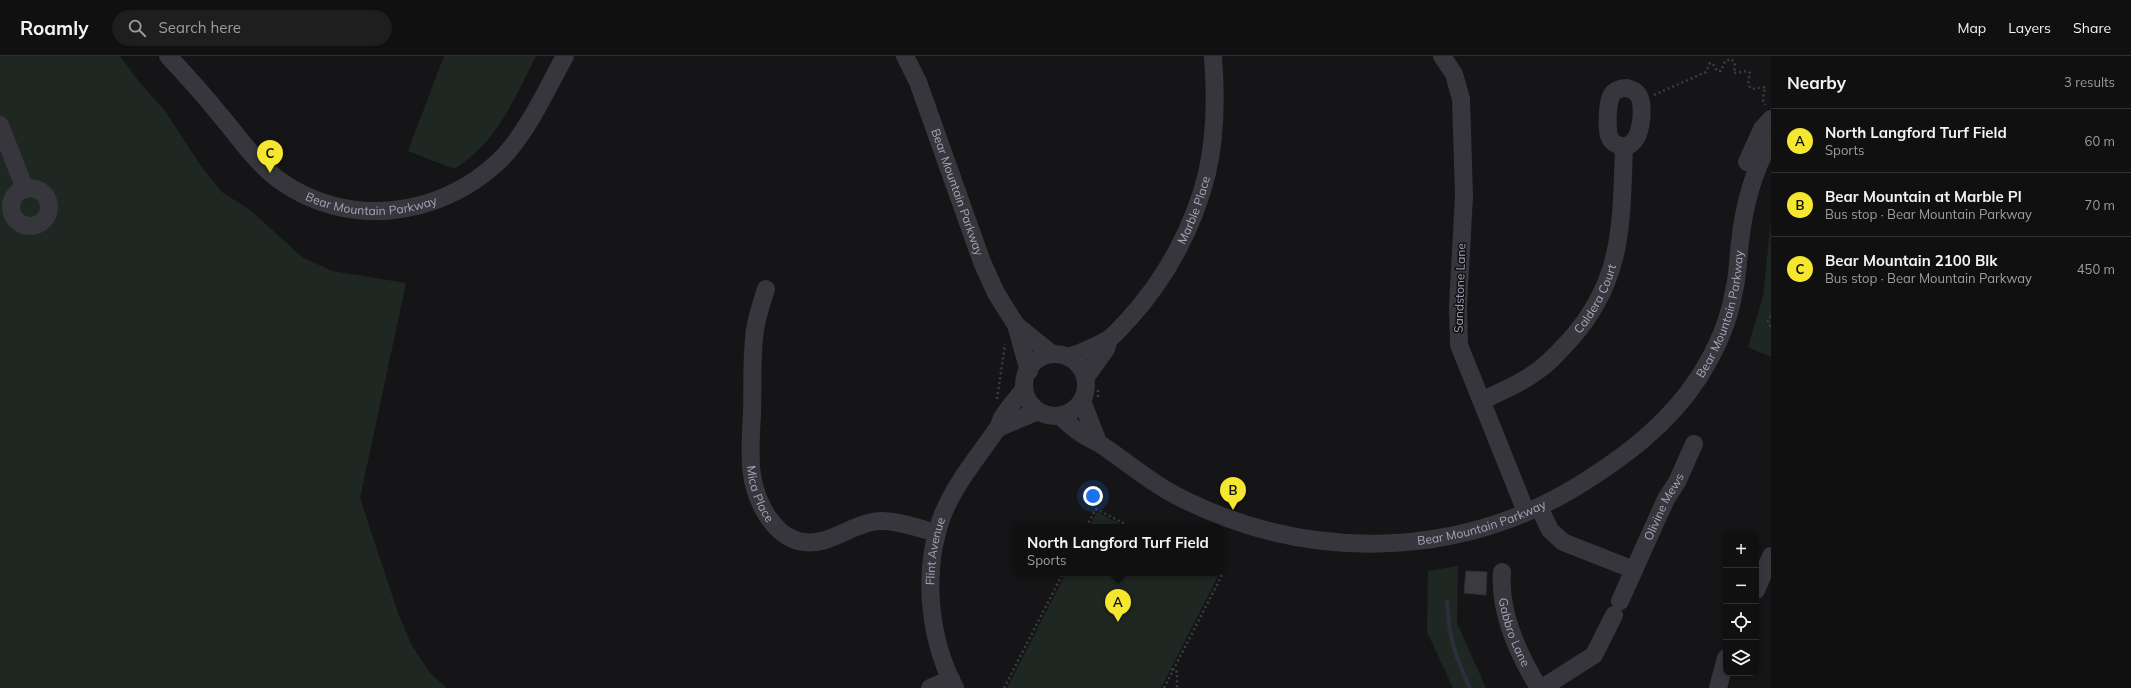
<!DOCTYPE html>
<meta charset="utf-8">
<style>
body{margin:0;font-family:Mulish,sans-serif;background:#1e1e1f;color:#f1f3f6}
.controls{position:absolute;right:12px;bottom:12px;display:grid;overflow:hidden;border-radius:8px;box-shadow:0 2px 6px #0003}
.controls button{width:36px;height:36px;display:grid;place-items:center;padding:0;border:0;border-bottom:1px solid #303031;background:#101011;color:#f1f3f6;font:20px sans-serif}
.you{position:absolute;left:1093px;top:440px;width:14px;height:14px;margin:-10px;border:3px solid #fff;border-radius:50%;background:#1a73e8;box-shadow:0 0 0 6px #1a73e833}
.badge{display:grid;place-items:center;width:26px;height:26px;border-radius:50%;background:#f5e62f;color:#111;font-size:13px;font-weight:700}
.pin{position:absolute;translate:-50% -33px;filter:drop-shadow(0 1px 2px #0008)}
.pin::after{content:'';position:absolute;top:21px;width:14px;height:12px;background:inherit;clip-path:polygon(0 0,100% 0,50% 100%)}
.popup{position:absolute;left:1013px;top:468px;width:210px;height:52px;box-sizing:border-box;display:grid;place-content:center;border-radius:8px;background:#101011;filter:drop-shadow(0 1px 3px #0005);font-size:13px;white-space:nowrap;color:#9c9d9f}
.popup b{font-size:15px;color:#f1f3f6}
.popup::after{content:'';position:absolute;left:50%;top:100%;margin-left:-8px;border:8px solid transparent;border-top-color:#101011}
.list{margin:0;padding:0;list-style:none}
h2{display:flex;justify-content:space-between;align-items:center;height:52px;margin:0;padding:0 16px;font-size:17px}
h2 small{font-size:13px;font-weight:400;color:#9c9d9f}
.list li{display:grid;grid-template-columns:26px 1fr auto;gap:12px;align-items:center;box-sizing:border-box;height:64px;padding:0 16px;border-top:1px solid #303031}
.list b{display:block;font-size:15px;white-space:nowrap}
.list p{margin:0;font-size:13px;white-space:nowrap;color:#9c9d9f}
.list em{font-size:13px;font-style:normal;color:#9c9d9f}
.icon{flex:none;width:22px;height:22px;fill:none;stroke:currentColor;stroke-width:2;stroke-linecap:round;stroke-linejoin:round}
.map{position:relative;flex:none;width:1771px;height:632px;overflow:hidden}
header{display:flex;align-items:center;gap:24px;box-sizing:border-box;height:56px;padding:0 20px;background:#101011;border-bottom:1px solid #303031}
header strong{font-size:19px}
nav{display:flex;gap:22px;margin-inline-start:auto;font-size:14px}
.search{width:280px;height:36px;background:#1e1e1f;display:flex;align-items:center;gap:10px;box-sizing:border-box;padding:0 14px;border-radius:22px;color:#9c9d9f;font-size:15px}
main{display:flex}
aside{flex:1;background:#101011}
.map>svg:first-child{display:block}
</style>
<header>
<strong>Roamly</strong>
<div class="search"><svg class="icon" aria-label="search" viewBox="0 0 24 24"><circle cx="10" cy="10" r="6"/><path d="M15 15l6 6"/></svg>Search here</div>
<nav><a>Map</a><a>Layers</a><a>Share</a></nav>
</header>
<main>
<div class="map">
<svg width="1771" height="632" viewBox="0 0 1771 632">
<rect width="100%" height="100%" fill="#151517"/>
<!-- green -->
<g fill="#1f2722">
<path d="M0,0H120L140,27L165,55L201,110L222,136L250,154L302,201L332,215L406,227L360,442L398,557L412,590L431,618L447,632H0Z"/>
<path d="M444,0H536C513,45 498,85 454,113L408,95Z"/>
<path d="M1771,164V301L1748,291L1763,240Z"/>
<path d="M1097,456L1126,471H1089Z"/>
<path d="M1458,510L1457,567L1486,632H1453L1427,576L1428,515Z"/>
<path d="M1066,517H1217L1219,518L1161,632H1007Z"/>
</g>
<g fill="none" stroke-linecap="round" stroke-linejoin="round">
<!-- stream -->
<path stroke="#2b2f3b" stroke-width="4" d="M1447,546C1449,582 1455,600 1470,632"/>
</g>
<!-- building -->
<path fill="#3a3a3f" stroke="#302f33" d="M1466,515L1487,516L1486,539L1464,537Z"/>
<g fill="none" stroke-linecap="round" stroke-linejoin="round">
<!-- path -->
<g stroke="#3c3c43" stroke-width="2.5" stroke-dasharray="2 3" stroke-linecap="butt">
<path d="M1654,39L1706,16L1710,7L1713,8L1717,15H1721L1725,5L1731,3L1735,7L1734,17L1748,15L1750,17C1749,23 1746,29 1752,33L1765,31L1763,44L1765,49"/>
<path d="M1771,260L1768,265L1771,272"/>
<path d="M1098,341V331"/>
<path d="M997,343L1005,288"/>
<path d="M1086,471L1096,453L1131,471"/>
<path d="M1171,613L1177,616V632"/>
<path d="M1004,632L1063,517"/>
<path d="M1164,632L1221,521L1222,517L1220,516"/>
</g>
<!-- minor -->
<g stroke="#36363c" stroke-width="18">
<path id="s1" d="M168,0C186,19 204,39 220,59C239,81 256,107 279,124C347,173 439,162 499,105C527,78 546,34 565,0"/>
<path id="s2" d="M905,0L918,26L982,206L996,237L1016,269L1029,315"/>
<path d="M1442,0L1454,18L1461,43L1464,140L1458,250L1459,289L1526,456"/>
<path d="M1627,32C1632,33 1636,35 1639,40C1645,51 1642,93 1622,90C1617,89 1612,87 1610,82C1606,75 1607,43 1613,37C1617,33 1621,32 1627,32Z"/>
<path d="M0,69L25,133"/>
<path d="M1747,106L1762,73L1771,63"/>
<circle cx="30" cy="151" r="19"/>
<path id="s3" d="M766,233C762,246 757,260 755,274C751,301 753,330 752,358C751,378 749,399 752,419C756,444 771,477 798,485C827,492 846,471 872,466C893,462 917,472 937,477"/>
<path d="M1016,269L1052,298"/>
<circle cx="1055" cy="329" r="31"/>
<path id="s4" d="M1068,301C1078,298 1102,288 1110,282C1117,277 1123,269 1129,263C1166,222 1194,171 1207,117C1216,79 1216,39 1213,0"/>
<path d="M1086,321L1106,293L1109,283"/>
<path d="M1082,345L1098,386"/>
<path id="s5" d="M1482,345C1498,336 1518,329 1533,318C1547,309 1558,297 1569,285C1624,224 1621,168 1624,91"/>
<path id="s6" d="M1060,360C1068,367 1077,376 1087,381C1091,384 1096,385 1100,388C1126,405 1149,426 1177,440C1303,505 1453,505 1576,431C1623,402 1668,369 1699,321C1715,296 1729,265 1734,235C1738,219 1738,203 1740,186C1744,150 1753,115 1771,84"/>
<path d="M998,372L1038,355"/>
<path d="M1539,451L1550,474L1563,486L1634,514"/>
<path id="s7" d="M1502,516C1499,557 1518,598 1539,632"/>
<path d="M1756,534L1771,500"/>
<path id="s8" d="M1620,545L1666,443L1677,426L1694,388"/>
<path d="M930,632L951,623"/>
<path id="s9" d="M955,632C928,581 922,512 943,458C956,426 978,401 997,373C1000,370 1000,366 1002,362C1008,352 1017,342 1024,333"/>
<path d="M1542,632L1594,599L1614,559"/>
<path d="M1718,632L1726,602"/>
</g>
</g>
<g text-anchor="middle" stroke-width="3" stroke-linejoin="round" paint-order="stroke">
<!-- street labels -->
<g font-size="12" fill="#a6a7b7" stroke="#101012">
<text dy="4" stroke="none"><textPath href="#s2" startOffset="146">Bear Mountain Parkway</textPath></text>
<text dy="4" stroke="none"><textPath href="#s1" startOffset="265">Bear Mountain Parkway</textPath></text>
<text dy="4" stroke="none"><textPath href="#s4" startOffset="201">Marble Place</textPath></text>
<text transform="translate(1460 232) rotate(-88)" y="4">Sandstone Lane</text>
<text dy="4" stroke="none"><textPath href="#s5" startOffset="157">Caldera Court</textPath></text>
<text dy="4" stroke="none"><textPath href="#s6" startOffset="793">Bear Mountain Parkway</textPath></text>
<text dy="4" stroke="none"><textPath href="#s3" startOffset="208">Mica Place</textPath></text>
<text dy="4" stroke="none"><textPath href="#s8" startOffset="104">Olivine Mews</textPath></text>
<text dy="4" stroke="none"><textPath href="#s6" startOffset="457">Bear Mountain Parkway</textPath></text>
<text dy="4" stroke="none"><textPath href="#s9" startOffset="141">Flint Avenue</textPath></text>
<text dy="4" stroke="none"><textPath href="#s7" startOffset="62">Gabbro Lane</textPath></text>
</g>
</g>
</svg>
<div class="controls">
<button>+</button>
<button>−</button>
<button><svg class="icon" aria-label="locate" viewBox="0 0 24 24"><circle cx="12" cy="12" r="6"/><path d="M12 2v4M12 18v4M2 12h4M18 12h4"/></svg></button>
<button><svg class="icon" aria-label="layers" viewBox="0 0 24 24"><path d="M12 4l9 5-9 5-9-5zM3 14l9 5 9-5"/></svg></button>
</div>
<div class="you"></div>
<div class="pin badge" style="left:1118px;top:566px">A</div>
<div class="popup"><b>North Langford Turf Field</b>Sports</div>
<div class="pin badge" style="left:1233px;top:454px">B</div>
<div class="pin badge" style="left:270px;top:117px">C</div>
</div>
<aside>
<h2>Nearby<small>3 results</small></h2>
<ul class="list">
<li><span class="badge">A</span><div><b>North Langford Turf Field</b><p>Sports</p></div><em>60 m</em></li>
<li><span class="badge">B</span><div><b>Bear Mountain at Marble Pl</b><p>Bus stop · Bear Mountain Parkway</p></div><em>70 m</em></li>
<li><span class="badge">C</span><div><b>Bear Mountain 2100 Blk</b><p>Bus stop · Bear Mountain Parkway</p></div><em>450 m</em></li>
</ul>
</aside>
</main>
